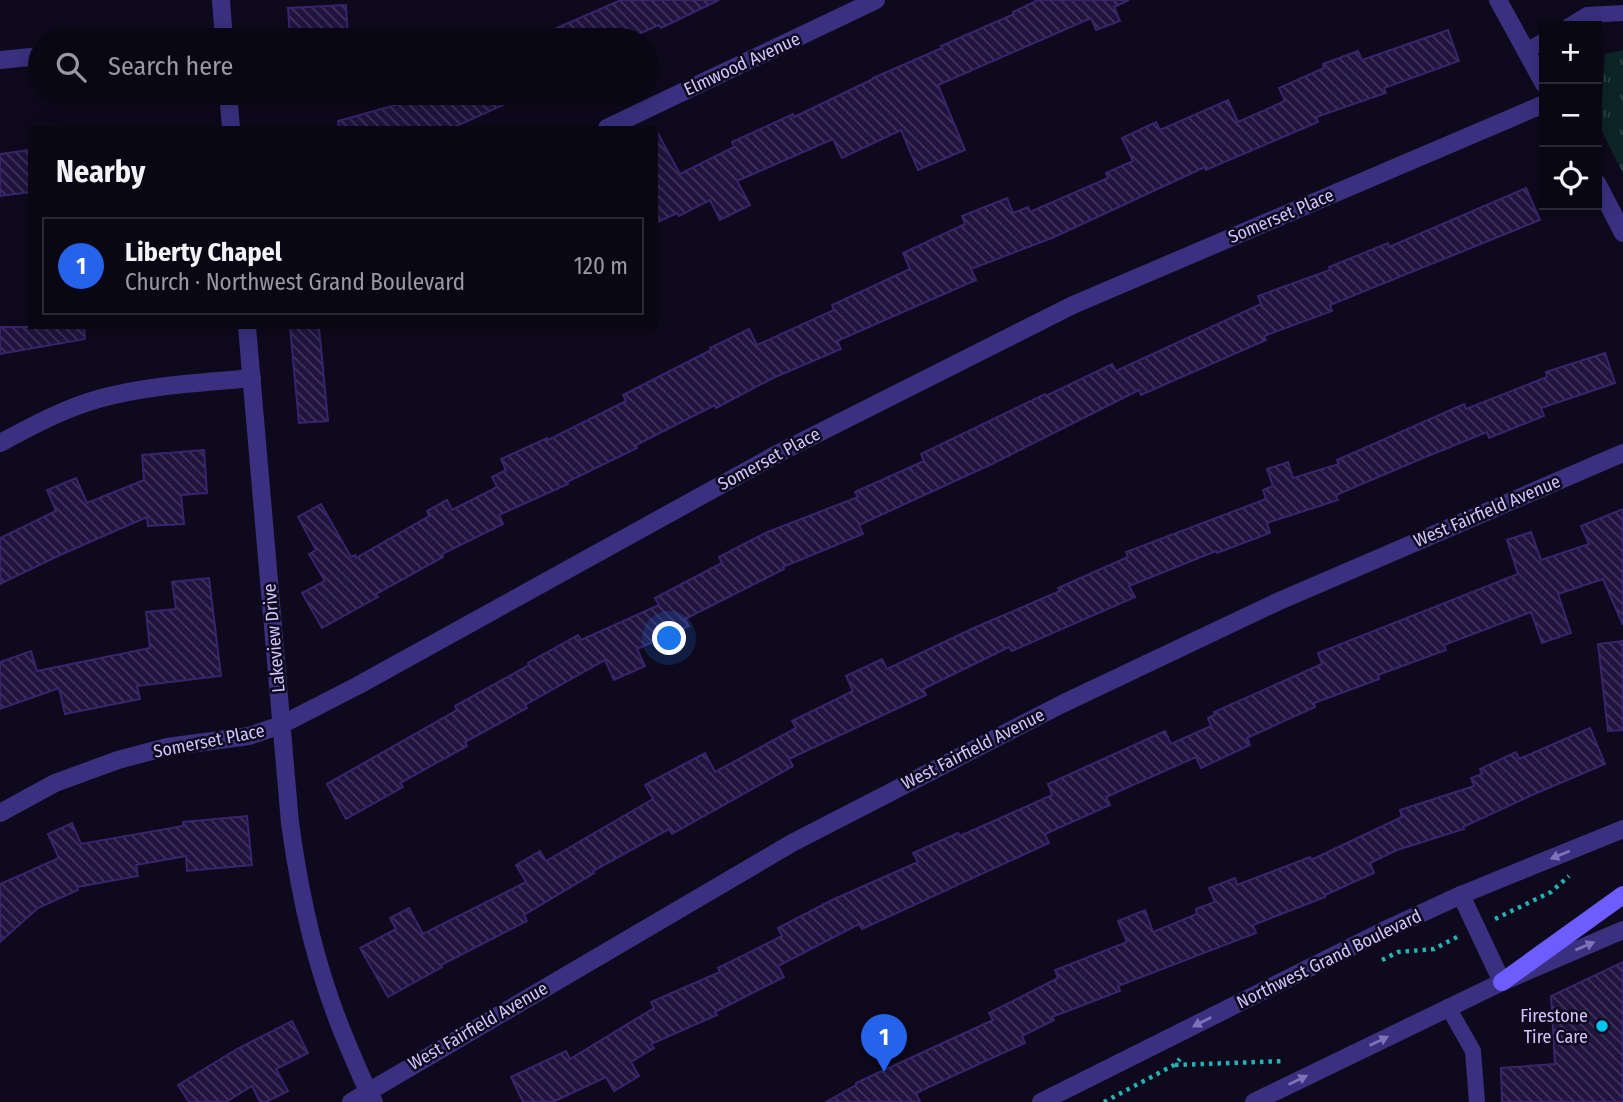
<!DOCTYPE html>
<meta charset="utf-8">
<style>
body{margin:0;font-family:"Fira Sans Condensed",sans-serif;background:#13101e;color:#f1f3f6}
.controls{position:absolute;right:21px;top:21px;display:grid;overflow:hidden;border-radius:0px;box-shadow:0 4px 18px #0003}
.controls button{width:63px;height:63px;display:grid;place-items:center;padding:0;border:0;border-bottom:2px solid #2a2834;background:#0a0715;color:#f1f3f6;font:35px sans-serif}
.you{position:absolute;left:670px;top:639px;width:24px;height:24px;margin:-18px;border:5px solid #fff;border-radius:50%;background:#1a73e8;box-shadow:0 0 0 10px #1a73e833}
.badge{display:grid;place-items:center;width:46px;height:46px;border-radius:50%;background:#2563eb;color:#fff;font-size:23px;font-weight:700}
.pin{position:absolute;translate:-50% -58px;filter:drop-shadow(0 2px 4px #0008)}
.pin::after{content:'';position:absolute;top:37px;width:24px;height:21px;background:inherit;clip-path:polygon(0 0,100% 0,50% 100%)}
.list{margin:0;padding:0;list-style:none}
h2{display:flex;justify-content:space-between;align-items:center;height:91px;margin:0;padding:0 28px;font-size:30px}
h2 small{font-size:23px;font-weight:400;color:#9999a0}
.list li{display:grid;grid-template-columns:46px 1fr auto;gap:21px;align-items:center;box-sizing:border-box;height:98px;margin:0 14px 14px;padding:0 14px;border:2px solid #2a2834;border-radius:0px}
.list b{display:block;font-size:26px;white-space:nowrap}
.list p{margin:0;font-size:23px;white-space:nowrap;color:#9999a0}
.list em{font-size:23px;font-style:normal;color:#9999a0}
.icon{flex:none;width:38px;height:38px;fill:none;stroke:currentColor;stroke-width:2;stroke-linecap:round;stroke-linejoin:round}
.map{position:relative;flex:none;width:1623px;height:1102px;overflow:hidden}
.search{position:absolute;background:#0a0715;box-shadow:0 4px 18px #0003;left:28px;top:28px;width:630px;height:77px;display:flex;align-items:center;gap:18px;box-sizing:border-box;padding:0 24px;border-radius:38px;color:#9999a0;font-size:26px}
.panel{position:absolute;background:#0a0715;box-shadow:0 4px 18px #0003;left:28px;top:126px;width:630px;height:203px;border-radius:0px}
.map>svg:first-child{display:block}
</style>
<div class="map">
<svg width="1623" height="1102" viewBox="0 0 1623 1102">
<defs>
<pattern id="grass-tufts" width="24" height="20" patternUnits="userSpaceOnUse" patternTransform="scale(1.75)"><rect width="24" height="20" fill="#0c2527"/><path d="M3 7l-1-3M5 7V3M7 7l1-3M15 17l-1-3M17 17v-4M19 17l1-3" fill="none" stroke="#2e4347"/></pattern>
<pattern id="building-back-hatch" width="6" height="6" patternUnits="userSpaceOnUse" patternTransform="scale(1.75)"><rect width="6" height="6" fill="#20143f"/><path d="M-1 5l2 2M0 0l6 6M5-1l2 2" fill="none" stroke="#3f355c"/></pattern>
</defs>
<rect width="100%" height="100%" fill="#0e091c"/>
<!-- grass -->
<path fill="url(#grass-tufts)" d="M1623,50V174L1600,127L1605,54Z"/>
<!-- building -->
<g fill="url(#building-back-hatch)" stroke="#38246d" stroke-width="2">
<path d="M621,0H719L661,28L659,25L625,40H529Z"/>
<path d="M1038,0H1129L1114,7L1120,21L1096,30L1091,18L938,85L965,150L918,170L901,130L842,158L833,139L737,181L750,205L720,220L710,200L679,216L677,213L656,223V130L680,174L734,147L732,142L793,114L794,117L873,79V78L942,48L941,46L1014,14L1013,12Z"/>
<path d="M346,5L348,39L290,40L288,8Z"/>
<path d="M1448,30L1459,61L1384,88L1386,93L1316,117L1318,122L1206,170L1205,167L1052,238L971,269L976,280L837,341L841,349L773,378L716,408L715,405L636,445L637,448L567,482L568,484L499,515L503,524L442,554L443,557L376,594L378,597L322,628L302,593L325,581L309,554L316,550L298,517L321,504L351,557L355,555L356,558L429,516L427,511L447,500L452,510L497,487L492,477L506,470L501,459L547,438L548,440L626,401L623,395L711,350L710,348L749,329L757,345L834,310L832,305L910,269L903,253L965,224L962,216L1007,198L1013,213L1028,207L1030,212L1108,178L1106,173L1133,161L1122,138L1156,122L1160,130L1228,100L1238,122L1285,101L1279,88L1324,68L1323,64L1358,51L1362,60Z"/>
<path d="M439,93H530L452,128H339L338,121Z"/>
<path d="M30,150V192L0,196V154Z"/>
<path d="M1526,188L1540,220L1330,305L1332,311L1264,336L1266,340L1141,395L1139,390L992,464L859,525L863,534L783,567L784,569L685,619L689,626L637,649L645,666L614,680L605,660L525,705L527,708L465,742L467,746L400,783L403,787L346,819L327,784L457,710L455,706L529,665L528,663L578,635L581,640L659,605L655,598L722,563L719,557L765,533L858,497L855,492L924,461L921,454L1045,394L1046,396L1112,364L1116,371L1261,304L1258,296L1330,270L1329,267L1388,243L1389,247Z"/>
<path d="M0,327H84L85,339L0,354Z"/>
<path d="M290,327H319L328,421L299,423Z"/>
<path d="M1605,353L1615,383L1541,408L1544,416L1489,438L1487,432L1423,458L1336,495L1338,500L1267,523L1270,533L1217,553L1216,551L1129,586L1135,597L1012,651L1009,647L923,689L926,695L789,759L793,766L672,834L669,829L593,871L594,873L524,915L527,921L441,965L442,967L388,997L360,948L396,929L390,918L409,908L423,934L526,882L516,865L540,851L546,861L653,799L645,785L705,753L715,772L796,728L792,721L853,691L846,676L882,659L887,669L976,627L1060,591L1058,588L1128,557L1126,552L1266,499L1263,490L1273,486L1267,469L1288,462L1293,478L1339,464L1337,460L1464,404L1466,409L1547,377L1546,372Z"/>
<path d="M204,450L207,493L181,495L184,524L148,526L147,517L60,555L0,584V538L56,511L47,490L76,478L87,503L144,480L142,455Z"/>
<path d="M1623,509V625L1603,579L1558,594L1571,633L1542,643L1531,612L1444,645L1446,650L1378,675L1379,679L1314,703L1315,707L1247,738L1250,745L1201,768L1196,757L1106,797L1110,805L1045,834L1049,843L862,929L859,924L778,966L784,977L715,1012L717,1015L651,1044L654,1048L631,1062L639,1076L614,1091L606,1077L553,1102H523L511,1077L566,1051L570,1059L654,1008L651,1002L720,972L718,968L782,936L778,928L832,900L918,862L913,853L958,833L960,836L1052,795L1048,784L1165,731L1171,744L1211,726L1208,718L1216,714L1214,712L1322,664L1318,653L1518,574L1507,540L1531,532L1541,560L1589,544L1581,526Z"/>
<path d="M209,578L221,676L137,686L140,699L65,714L59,688L0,709V662L31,651L37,671L150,648L146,612L176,609L172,582Z"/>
<path d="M1623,641V730L1608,731L1598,644Z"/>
<path d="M1590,728L1605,764L1532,795L1463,827L1464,829L1397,850L1370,863L1374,873L1325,895V897L1253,925L1256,933L1118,986L1120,991L1052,1017L1054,1020L1022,1036L1025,1043L916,1093L920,1102H826L856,1085V1083L993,1020L989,1013L1058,978L1055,970L1127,942L1118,921L1145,910L1153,932L1197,914L1196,909L1215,902L1209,888L1235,878L1237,885L1310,857L1311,860L1402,817L1400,810L1474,786L1471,778L1482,774L1480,769L1516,752L1519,759Z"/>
<path d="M247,816L252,865L187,871L186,856L136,865L138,876L77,887L78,890L38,908L0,942V884L59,858L48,834L72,823L81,844L183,826V822Z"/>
<path d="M1623,962V1102H1502L1501,1068L1555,1064L1551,996Z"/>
<path d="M292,1021L308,1053L276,1069L288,1091L266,1102H260L252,1086L226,1102H189L178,1085L237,1049Z"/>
</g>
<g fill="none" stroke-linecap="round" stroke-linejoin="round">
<!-- path -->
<g stroke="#23b2b5" stroke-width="4.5" stroke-dasharray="3.5 5" stroke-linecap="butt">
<path d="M1495,919L1551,892L1569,876"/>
<path d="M1382,960L1398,952L1434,949L1459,936"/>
<path d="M1175,1065L1285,1061"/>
<path d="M1104,1102L1174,1065L1180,1059"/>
</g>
<!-- service -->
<g stroke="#3a307f" stroke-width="16">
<path d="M1569,26L1587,15L1623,13"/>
<path d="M1526,51L1544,41"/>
<path d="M1448,1007L1473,1051L1477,1102"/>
</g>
<!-- minor -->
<g stroke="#3a307f" stroke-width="18">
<path d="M221,0L224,40"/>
<path d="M1498,0L1544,84"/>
<path d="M0,60L40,56"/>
<path d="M228,93L231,128"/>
<path d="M607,128L876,0"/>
<path d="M1597,183L1623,233"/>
<path d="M247,327L290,823C301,903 317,973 349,1048C357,1066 364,1085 374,1102"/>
<path d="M0,443C32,426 63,409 98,399C148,385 200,383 252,378"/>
<path d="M0,813L55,783L118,760L167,747L249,736L281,725L357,686L777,454L1073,305L1544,104"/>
<path d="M351,1102L792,843L1062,704L1277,602L1623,453"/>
</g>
<!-- tertiary -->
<g stroke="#3a307f" stroke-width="18">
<path d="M1461,895L1502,982"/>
<path d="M1041,1102L1383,931L1461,895L1623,829"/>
<path d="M1254,1102L1502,982L1623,930"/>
</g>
<!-- secondary -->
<path stroke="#6d5cff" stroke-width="18" d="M1502,982L1623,895"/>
</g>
<!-- one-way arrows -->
<defs><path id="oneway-solid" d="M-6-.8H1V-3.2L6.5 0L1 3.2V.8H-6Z" transform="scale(1.75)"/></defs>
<g fill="#7e73b9">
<use href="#oneway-solid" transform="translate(1560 855) rotate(158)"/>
<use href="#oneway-solid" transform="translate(1585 946) rotate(-23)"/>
<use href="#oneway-solid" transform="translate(1202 1022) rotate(153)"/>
<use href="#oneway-solid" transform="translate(1379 1041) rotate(-26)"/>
<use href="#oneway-solid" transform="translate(1298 1080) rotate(-26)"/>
</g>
<!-- markers -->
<circle fill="#00c4f0" stroke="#0e091c" stroke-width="2.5" cx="1602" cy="1026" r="7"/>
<g text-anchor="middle" stroke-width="5" stroke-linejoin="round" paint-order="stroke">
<!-- street labels -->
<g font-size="18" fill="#d0c5ff" stroke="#0e091c">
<text transform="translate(742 64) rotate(-25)" y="6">Elmwood Avenue</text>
<text transform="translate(1281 216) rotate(-23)" y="6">Somerset Place</text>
<text transform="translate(769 459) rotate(-28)" y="6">Somerset Place</text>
<text transform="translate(1487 511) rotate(-23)" y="6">West Fairfield Avenue</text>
<text transform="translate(274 638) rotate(-95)" y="6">Lakeview Drive</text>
<text transform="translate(209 741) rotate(-11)" y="6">Somerset Place</text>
<text transform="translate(973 749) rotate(-27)" y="6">West Fairfield Avenue</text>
<text transform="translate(1329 959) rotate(-26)" y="6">Northwest Grand Boulevard</text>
<text transform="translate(478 1026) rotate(-30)" y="6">West Fairfield Avenue</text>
</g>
<!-- poi labels -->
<g font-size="18" fill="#d0c5ff" stroke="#0e091c" text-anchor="end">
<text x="1588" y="1022">Firestone<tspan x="1588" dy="21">Tire Care</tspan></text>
</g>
</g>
</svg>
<div class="controls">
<button>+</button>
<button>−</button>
<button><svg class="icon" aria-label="locate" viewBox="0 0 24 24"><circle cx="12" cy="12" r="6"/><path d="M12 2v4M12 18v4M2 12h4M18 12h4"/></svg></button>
</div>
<div class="you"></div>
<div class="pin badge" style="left:884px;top:1072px">1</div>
<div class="search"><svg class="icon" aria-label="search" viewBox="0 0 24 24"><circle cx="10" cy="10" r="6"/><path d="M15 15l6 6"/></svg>Search here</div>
<section class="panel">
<h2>Nearby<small></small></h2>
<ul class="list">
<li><span class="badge">1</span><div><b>Liberty Chapel</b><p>Church · Northwest Grand Boulevard</p></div><em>120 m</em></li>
</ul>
</section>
</div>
